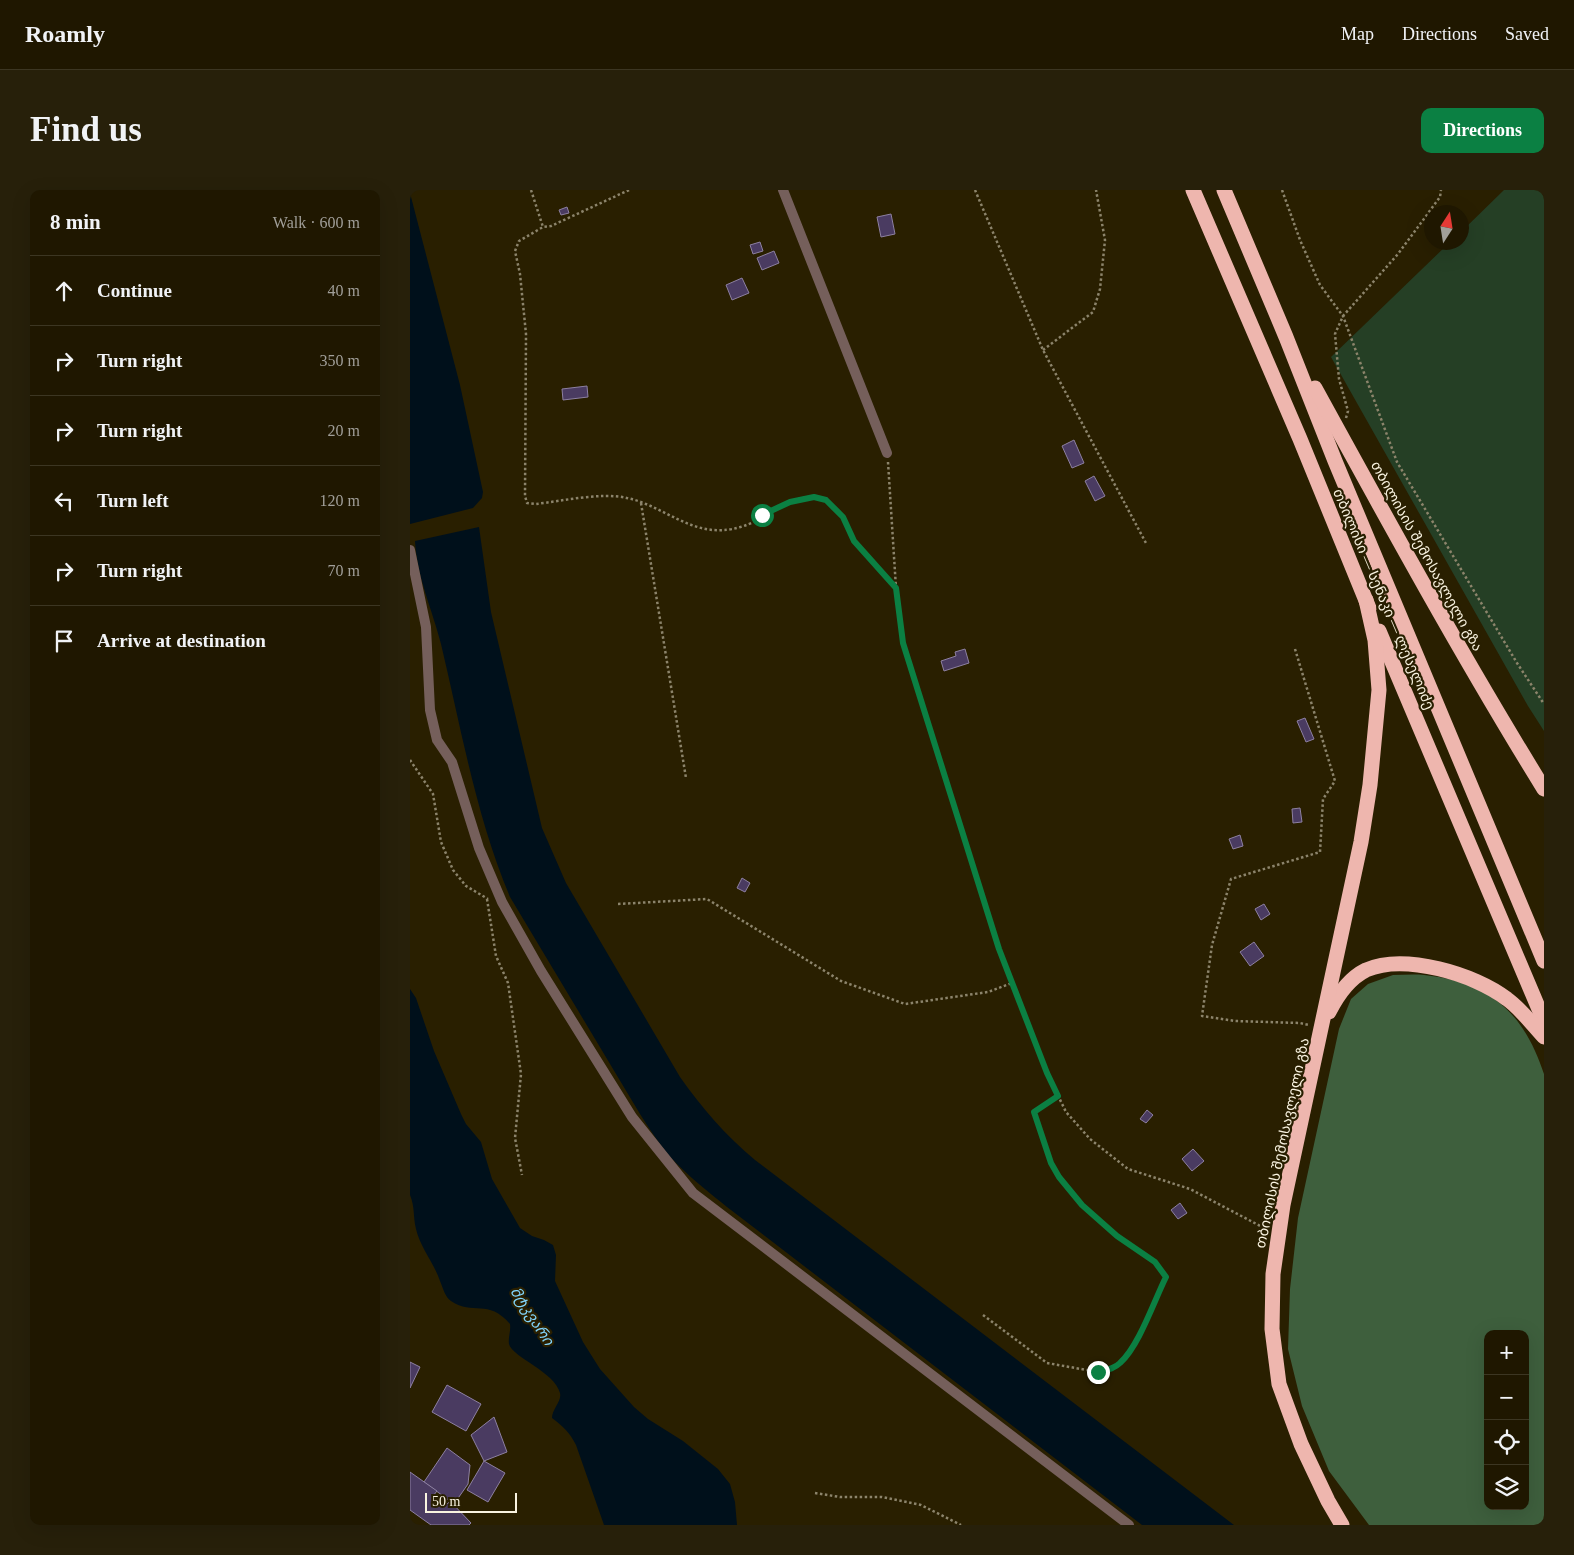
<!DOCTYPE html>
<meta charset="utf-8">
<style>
body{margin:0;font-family:"Times New Roman","Noto Sans Georgian",serif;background:#27200a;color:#f1f3f6}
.controls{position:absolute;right:15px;bottom:15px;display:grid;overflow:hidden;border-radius:10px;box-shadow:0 5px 20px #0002}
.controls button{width:45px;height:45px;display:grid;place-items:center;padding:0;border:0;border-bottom:1px solid #3c3622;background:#1f1700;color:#f1f3f6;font:25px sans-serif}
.compass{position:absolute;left:1014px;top:15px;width:45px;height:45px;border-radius:50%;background:#1f1700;box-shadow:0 5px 20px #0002;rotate:12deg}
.scale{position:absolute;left:15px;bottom:12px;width:92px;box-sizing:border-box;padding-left:5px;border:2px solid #f9f3e0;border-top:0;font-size:14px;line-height:18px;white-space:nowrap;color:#f9f3e0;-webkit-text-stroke:4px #291f00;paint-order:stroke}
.stop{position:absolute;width:15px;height:15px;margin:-11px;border:4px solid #0b8043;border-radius:50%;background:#fff}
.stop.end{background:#0b8043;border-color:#fff;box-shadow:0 1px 5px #0008}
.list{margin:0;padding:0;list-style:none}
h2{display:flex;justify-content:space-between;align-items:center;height:65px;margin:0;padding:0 20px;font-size:21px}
h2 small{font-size:16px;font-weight:400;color:#a19f99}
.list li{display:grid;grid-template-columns:32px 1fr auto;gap:15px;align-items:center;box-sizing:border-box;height:70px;padding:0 20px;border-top:1px solid #3c3622}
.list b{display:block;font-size:19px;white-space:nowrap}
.list em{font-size:16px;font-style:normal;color:#a19f99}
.icon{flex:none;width:28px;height:28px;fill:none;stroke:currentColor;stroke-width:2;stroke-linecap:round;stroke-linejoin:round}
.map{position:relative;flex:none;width:1134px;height:1335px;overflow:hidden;border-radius:10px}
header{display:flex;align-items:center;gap:30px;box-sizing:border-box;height:70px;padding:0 25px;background:#1f1700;border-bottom:1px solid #3c3622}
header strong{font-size:24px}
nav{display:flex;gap:28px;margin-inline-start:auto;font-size:18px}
.intro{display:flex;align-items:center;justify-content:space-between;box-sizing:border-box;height:120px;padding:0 30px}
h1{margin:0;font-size:35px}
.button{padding:12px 22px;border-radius:10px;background:#0b8043;color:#fff;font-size:18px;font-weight:700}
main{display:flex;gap:30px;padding:0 30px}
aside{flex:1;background:#1f1700;border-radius:10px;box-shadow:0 5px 20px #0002}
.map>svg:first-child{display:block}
</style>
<header>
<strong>Roamly</strong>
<nav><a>Map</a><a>Directions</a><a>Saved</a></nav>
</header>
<div class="intro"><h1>Find us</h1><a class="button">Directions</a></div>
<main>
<aside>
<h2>8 min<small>Walk · 600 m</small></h2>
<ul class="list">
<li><svg class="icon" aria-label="ahead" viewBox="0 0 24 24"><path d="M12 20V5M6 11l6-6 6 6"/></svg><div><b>Continue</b></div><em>40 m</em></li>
<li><svg class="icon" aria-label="right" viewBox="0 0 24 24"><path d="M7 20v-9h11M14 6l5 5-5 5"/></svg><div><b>Turn right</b></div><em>350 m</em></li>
<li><svg class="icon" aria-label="right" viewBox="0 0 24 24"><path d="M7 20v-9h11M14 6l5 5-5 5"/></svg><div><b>Turn right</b></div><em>20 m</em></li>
<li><svg class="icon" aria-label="left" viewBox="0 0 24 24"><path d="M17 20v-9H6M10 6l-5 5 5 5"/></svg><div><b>Turn left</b></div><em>120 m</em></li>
<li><svg class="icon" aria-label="right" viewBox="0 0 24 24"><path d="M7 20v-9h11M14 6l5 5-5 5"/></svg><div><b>Turn right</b></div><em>70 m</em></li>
<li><svg class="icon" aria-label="arrive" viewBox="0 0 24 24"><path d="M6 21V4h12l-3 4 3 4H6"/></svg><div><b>Arrive at destination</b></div></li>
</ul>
</aside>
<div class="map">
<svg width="1134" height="1335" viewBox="0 0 1134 1335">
<rect width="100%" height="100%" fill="#291f00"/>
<!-- green -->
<path fill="#253f25" d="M1094,0H1134V541L1118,516L921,167L1039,53L1052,52V41Z"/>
<!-- forest -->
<path fill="#3e5f3d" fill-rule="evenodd" d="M983,785C993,785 1004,784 1014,785C1080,792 1114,823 1134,884V1335H959L919,1281L892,1216L878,1159L880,1099L888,1028L929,839L941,809L958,794ZM1078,1144H1115V1316H1078Z"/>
<!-- water -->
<g fill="#00101b">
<path d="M0,3L50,195L73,302L72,308L63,318L0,334Z"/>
<path d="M69,337L81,422L132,638L156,693L270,887C292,918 315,945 345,970L824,1335H732L317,1017C300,1003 283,990 267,974C252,959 241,941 230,924L100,707C66,626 51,538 31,454C22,419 7,387 5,351Z"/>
<path d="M0,799L6,808L24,861L51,924L56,934L71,952L82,989L110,1038L122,1046L134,1050L143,1055L146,1065L145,1091L173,1152L190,1179L224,1217L238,1229L273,1251L308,1279L320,1294L325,1312L327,1335H194L166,1255C160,1243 153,1236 142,1228C142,1219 152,1211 150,1203C145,1182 102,1167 99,1154C98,1148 101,1141 100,1134C78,1108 63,1126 41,1111C35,1107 33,1098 30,1091C24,1073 10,1057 6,1039C3,1027 5,1017 0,1005Z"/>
</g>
<!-- building -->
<g fill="#4a3b61" stroke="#8d80a1">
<path d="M157,17L159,23L151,25L149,20Z"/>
<path d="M481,24L485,44L471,47L467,27Z"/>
<path d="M350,52L353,61L343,64L340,55Z"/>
<path d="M364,61L369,73L352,80L347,68Z"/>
<path d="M332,88L339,103L322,110L316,95Z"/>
<path d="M177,196L178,207L153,210L152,199Z"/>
<path d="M664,250L674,273L662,278L652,256Z"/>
<path d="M684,286L695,306L685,311L675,291Z"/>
<path d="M555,459L559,473L534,481L531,471L546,466L545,462Z"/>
<path d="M895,528L904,549L896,552L887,531Z"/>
<path d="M890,618L892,632L883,633L882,619Z"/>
<path d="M830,645L833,656L823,659L819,649Z"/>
<path d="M332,688L340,693L335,702L327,698Z"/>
<path d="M854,714L860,724L851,730L845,719Z"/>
<path d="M844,752L854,766L840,776L830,762Z"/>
<path d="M737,920L743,925L736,933L730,929Z"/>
<path d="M783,959L794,971L782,981L772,969Z"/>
<path d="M770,1013L777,1023L768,1029L761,1020Z"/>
<path d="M0,1172L10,1177L0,1198Z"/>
<path d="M37,1195L71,1214L56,1241L22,1222Z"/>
<path d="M84,1227L97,1262L74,1271L61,1245Z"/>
<path d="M37,1258L60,1275L58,1294L44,1314L14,1292Z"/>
<path d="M74,1271L95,1283L78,1312L57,1300Z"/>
<path d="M0,1282L27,1301L23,1306L36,1315L40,1311L61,1333L59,1335H21L0,1320Z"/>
</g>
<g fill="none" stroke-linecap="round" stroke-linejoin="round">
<!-- path -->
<g stroke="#8c846b" stroke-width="2.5" stroke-dasharray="2.5 2.5" stroke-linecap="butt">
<path d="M121,0L133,37"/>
<path d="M219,0L141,36L133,37L109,51L105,61L110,84L116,144L115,306L117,313L126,314C152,311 192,302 217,308C251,315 278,343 314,340C323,340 339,335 347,330C363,320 398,298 417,311C422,314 430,323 433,328C437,335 439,344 444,351C456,367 472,382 485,397"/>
<path d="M565,0L633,160L737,355"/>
<path d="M872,0L890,50L910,95L933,126L987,272L1107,473L1134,514"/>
<path d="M633,160L683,122L690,99L695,50L686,0"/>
<path d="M936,228L938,221L929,189L925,144L933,126L988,64L1030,7L1031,0"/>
<path d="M478,272L486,398L493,453L589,759L637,883L656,922L680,949L718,979L780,999L856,1039"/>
<path d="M231,313L276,588"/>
<path d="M885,459L925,591L913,609L910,662L821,689L802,755L792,826L825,831L890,833L899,835"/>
<path d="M0,570L23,604L31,652L43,680L56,696L78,709"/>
<path d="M77,709L86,766L98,793L111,884L105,948L112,985"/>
<path d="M208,714L297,709L431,791L495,814L578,802L602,793"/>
<path d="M573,1125L637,1173L688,1182L701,1179L710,1173L726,1151L756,1087L745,1072L707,1046L672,1015L649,987L641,973L624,922L648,906"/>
<path d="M405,1303L430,1307H472L511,1315L551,1335"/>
</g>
<!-- street -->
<g stroke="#755f5b" stroke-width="10">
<path d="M373,0L477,263"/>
<path d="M0,360L16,437L20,520L27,550L42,572L69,658L92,712L131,781L222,927L283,1003L719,1335"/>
</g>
<!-- highway -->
<g stroke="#eeb6ae" stroke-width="15">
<path d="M783,0L890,249L959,418"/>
<path d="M814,0L876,147L925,271L1134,771"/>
<path d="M905,198C979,333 1053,468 1134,599"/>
<path d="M969,441L1134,831"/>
<path d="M919,822C927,806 938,789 956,780C994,763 1065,784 1097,809C1111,819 1122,834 1134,847"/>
<path d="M932,1335L918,1311L891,1254L869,1194L862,1139L863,1084L873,1015L951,652L960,595L969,500L965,450L956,410"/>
</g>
</g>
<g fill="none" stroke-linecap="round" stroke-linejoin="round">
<!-- route -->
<path stroke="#0b8043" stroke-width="6" d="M352,325L380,312L404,307L416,310L433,327L444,351L486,398L493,453L589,759L637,883L648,906L624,922L641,973L649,987L672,1015L707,1046L745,1072L756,1087C744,1111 729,1156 710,1173C704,1179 696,1180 688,1182"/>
</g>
<g text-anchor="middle" stroke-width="4.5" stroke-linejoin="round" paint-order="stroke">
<!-- street labels -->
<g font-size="14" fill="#f9f3e0" stroke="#291f00">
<text transform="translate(1017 366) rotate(61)" y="5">თბილისის შემოსავლელი გზა</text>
<text transform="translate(974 409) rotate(67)" y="5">თბილისი — სენაკი — ლესელიძე</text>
<text transform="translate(872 953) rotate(-78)" y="5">თბილისის შემოსავლელი გზა</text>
</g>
<!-- water labels -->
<g font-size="15" font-style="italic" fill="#82d4fa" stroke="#291f00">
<text transform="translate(122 1126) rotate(57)" y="5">მტკვარი</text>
</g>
</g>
</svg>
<div class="controls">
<button>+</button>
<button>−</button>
<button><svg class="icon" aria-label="locate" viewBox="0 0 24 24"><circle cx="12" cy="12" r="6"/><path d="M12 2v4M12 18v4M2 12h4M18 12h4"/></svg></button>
<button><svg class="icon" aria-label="layers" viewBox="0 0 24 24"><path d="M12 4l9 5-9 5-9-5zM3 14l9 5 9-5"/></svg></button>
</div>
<svg class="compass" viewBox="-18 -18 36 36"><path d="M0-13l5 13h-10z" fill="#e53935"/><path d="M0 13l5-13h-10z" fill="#a19f99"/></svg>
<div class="scale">50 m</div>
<div class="stop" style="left:352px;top:325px"></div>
<div class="stop end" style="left:688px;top:1182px"></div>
</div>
</main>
